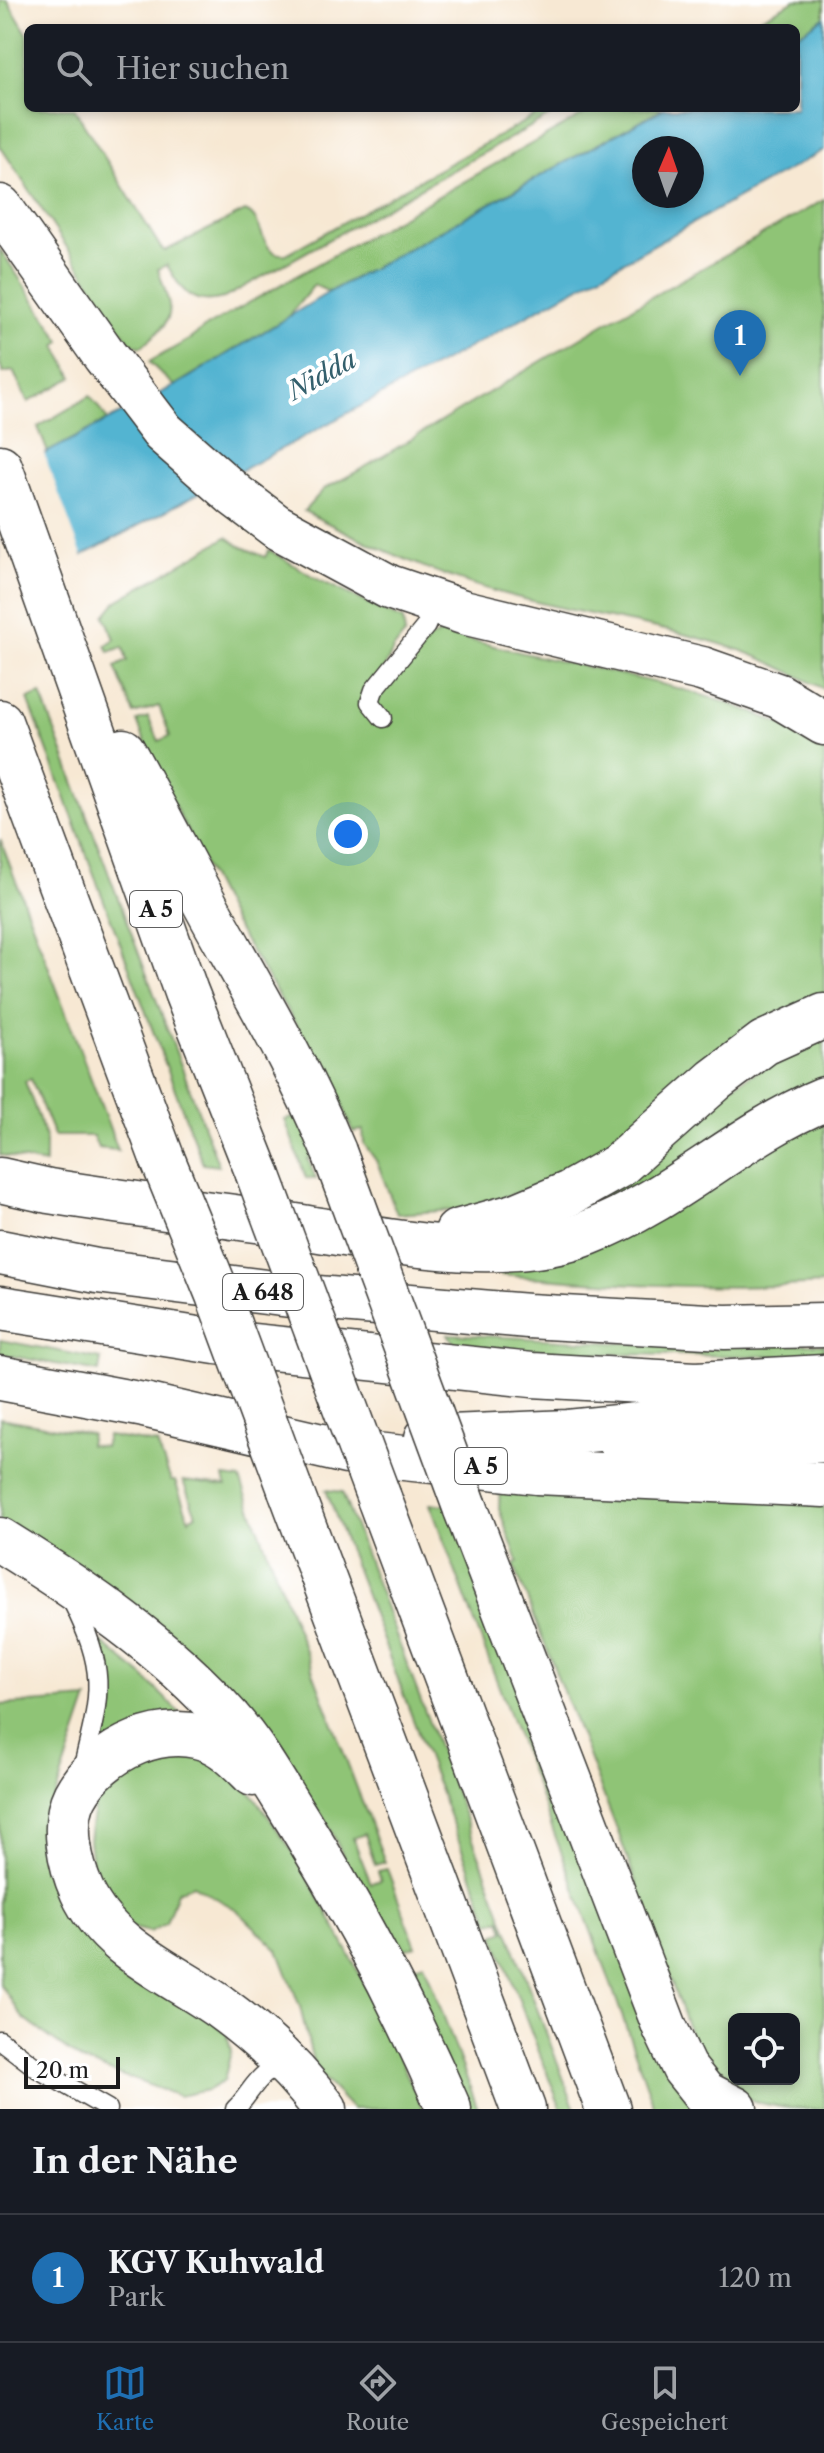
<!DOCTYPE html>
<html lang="de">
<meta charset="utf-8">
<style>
body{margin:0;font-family:"Libre Caslon Text",serif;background:#20242c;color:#f1f3f6}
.controls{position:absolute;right:24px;bottom:24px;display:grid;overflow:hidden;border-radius:12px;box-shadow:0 4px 12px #0003}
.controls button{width:72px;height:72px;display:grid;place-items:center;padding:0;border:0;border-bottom:2px solid #363941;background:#171b24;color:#f1f3f6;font:40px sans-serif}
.compass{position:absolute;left:632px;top:136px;width:72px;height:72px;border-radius:50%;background:#171b24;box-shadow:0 4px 12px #0003;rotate:2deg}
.scale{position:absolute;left:24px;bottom:20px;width:96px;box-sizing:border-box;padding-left:8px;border:4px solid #1c1c1c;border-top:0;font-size:22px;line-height:28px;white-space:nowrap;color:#1c1c1c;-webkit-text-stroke:6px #fff;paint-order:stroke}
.you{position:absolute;left:348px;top:834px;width:28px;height:28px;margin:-20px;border:6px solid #fff;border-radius:50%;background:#1a73e8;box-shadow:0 0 0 12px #1a73e833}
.badge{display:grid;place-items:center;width:52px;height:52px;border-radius:50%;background:#1f6fb2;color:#fff;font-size:26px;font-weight:700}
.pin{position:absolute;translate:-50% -66px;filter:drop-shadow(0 2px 4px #0008)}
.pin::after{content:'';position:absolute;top:42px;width:28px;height:24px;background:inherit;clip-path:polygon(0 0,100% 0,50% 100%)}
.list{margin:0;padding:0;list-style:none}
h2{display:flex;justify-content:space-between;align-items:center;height:104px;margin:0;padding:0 32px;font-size:34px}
h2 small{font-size:26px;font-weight:400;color:#9ea1a6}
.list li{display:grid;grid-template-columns:52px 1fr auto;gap:24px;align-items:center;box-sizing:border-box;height:128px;padding:0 32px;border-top:2px solid #363941}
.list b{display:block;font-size:30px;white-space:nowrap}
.list p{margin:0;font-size:26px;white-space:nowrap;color:#9ea1a6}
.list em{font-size:26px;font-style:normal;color:#9ea1a6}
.icon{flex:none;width:44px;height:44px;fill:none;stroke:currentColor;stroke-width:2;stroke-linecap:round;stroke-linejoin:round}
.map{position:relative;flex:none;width:824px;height:2109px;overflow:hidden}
.search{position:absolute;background:#171b24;box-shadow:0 4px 12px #0003;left:24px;right:24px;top:24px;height:88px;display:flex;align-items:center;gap:20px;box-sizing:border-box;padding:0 28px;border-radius:12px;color:#9ea1a6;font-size:30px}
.sheet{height:232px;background:#171b24}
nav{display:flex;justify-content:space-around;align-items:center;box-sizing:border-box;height:112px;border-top:2px solid #363941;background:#171b24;font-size:22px;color:#9ea1a6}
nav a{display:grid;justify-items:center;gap:4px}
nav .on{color:#1f6fb2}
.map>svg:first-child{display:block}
</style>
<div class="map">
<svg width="824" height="2109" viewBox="0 0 824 2109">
<rect width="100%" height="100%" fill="#fff"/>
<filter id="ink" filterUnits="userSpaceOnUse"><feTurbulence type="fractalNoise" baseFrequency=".0125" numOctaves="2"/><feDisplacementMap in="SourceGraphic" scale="16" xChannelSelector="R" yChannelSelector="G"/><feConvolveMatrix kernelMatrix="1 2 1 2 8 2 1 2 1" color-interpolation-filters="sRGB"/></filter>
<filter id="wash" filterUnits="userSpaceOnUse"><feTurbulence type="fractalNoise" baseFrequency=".006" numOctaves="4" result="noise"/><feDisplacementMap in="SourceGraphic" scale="32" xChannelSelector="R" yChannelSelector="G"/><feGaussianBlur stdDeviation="1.8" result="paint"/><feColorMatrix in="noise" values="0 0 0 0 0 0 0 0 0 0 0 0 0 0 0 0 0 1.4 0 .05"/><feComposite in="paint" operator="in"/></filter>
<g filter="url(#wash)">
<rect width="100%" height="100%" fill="#f7e8d3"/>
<!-- green -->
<g fill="#8fc476" stroke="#567049" stroke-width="2" fill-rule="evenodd">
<path d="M0,0H7L28,35V108H74L161,248L165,251L245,211C266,218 258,257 286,254L549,108H564L224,298C191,307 182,291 167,265L158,269C171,312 181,315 141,347L130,343L0,146Z"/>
<path d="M795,0H824V17L796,36V28H742Z"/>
<path d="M595,108H664L329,292L314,285L288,317L174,386L149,362L190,339L204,328Z"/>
<path d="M824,200V689C793,674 763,657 730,647C653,623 572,614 494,591C427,572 366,543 304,511L324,489L360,470L603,324Z"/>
<path d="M0,249L61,341L56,346L73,377L28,402L13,371L3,373L0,364Z"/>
<path d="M90,396L108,420L48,453L38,427Z"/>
<path d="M227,537L240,546L265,557L269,550L321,581L403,620L405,634L393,650L382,673L402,666L429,639L441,633C479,642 517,652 555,660C648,680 741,698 824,746V997L568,1176L468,1209L397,1214L377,1162L364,1144L363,1130L353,1132L336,1090L230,917L154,765L137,721L148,717L159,741L170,736L159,706L134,714L115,667L127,661L123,647L109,652L106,645L115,639L105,616L117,601Z"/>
<path d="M41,694L219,1166L203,1164L28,699Z"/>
<path d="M0,839L118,1150L98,1148L93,1136H54L31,1079L25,1081L45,1136V1164L0,1155Z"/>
<path d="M824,1032V1085L598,1218L545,1221L724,1091Z"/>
<path d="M301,1115L315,1157L308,1159L316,1179L306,1178L285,1120Z"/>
<path d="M824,1124V1284C716,1291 607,1283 500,1275L501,1270L802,1131Z"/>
<path d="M448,1334L620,1343L824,1344V1357L601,1354L456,1346Z"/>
<path d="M0,1340L101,1359L99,1372L0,1354Z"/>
<path d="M0,1418L91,1434L89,1445L104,1447L107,1436L157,1444L171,1481H175L189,1519L196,1515L183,1481L226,1486L224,1477L240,1479L385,1862L375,1865L365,1834L353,1838L371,1883L381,1880L378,1871L387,1869L416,1946L405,1949L411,1967L424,1963L478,2109H468L326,1821L286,1769L0,1526Z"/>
<path d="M500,1481L824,1495V2109C759,2109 724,2102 692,2040L619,1835L514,1565L518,1562L499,1509ZM734,2019H794V2079H734Z"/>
<path d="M326,1490L342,1492L575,2109H561L494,1935L505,1931L501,1919L490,1923Z"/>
<path d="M430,1504L448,1505L702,2109H655L608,1976Z"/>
<path d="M100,1641L144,1677L187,1720L102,1749C113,1702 110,1687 100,1641Z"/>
<path d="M88,1699L51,1808L45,1838L48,1862L73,1913L227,2033L231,2051L224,2081L208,2090L179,2096L82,2061L23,2018L0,1984V1705Z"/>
<path d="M158,1754L197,1755L238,1778L255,1797L295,1855L325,1908L367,1988L423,2109H352L315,2070L300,2007L278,1950L237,1910L193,1885L177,1892L166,1923L150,1932L133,1928L122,1922L92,1867L89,1840L94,1807L99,1792L120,1772Z"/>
</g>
<!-- water -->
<path fill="#52b4d1" stroke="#376876" stroke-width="2" fill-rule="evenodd" d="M824,17V150L465,350L0,600V477L178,384L329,292L664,108H796V36ZM644,148H692V196H644Z"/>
<!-- pier -->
<path fill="#f7e8d3" d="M43,451L84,561L0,604V472Z"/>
</g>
<g filter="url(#ink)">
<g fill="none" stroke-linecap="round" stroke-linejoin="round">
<!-- lane casing -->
<g stroke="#3d3b37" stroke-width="21">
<g id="lane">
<path d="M383,718L370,702L374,690L426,626L436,603"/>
<path d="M71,1599C108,1673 101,1693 82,1770"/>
<path d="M0,2040L38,2069L108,2109"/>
<path d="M235,2109C251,2095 260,2065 285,2069"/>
</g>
</g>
<!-- highway casing -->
<g stroke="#3d3b37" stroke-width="47">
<g id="highway">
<path d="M0,207L105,356L163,432L236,496L276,526L389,587L463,612L702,669L779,696L824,723"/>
<path d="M0,467L186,992L257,1171"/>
<path d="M0,722L162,1158"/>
<path d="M123,751C155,808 184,866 216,924C258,999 301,1072 334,1152"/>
<path d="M0,1180L49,1191C123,1203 197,1212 271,1222C366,1236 496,1269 588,1233C674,1200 739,1134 824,1099"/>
<path d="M457,1232L515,1216L570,1193L618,1166L715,1080L764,1043L824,1016"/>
<path d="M0,1252L97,1271L306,1297L528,1316L725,1327L824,1325"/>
<path d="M0,1308L216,1342L532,1375L696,1384L824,1377"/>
<path d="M0,1378L144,1405L347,1452L537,1472L824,1485"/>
<path d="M427,1438L568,1432L824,1406"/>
<path d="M623,1450L824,1440"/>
<path d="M290,1489L523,2109"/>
<path d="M379,1498L608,2109"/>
<path d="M465,1507L665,2028L684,2068L704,2093L735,2109"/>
<path d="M0,1540C82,1591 165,1646 229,1719C257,1751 277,1788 300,1824C356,1915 407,2011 449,2109"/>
<path d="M253,1774C243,1764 230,1750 216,1743C167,1718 100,1749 75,1796C61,1824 70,1864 82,1891C108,1949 172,1973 220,2007C260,2036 296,2070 325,2109"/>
</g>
</g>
<!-- lane -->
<use href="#lane" stroke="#fff" stroke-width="18"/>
<!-- highway -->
<use href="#highway" stroke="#fff" stroke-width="44"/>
<!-- highway-bridge casing -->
<g stroke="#3d3b37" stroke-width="47" stroke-linecap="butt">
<g id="highway-bridge">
<path d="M334,1152L465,1507"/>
<path d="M162,1158L218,1295L290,1489"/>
<path d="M257,1171L379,1498"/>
</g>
</g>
<!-- highway-bridge -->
<use href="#highway-bridge" stroke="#fff" stroke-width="44"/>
</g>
</g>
<g text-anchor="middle" stroke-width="8" stroke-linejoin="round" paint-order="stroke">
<!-- shield labels -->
<g fill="#fff" stroke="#606060" stroke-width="2">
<rect x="130" y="891" width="52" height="36" rx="6"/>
<rect x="223" y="1274" width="80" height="36" rx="6"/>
<rect x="455" y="1448" width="52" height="36" rx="6"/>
</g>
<g font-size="22" font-weight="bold" fill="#1c1c1c">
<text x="156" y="917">A 5</text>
<text x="263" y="1300">A 648</text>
<text x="481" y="1474">A 5</text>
</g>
<!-- water labels -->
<g font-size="26" font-style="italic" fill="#34606d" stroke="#fff">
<text transform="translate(322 375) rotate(-29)" y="9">Nidda</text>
</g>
</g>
</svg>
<div class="controls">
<button><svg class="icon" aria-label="locate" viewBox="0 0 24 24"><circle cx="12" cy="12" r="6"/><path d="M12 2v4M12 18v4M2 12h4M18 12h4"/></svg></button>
</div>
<svg class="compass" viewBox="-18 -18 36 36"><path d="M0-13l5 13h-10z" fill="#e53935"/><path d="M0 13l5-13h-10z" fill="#9ea1a6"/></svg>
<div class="scale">20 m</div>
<div class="you"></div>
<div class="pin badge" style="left:740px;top:376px">1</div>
<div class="search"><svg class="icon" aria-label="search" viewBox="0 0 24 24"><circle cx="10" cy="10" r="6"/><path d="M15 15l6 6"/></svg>Hier suchen</div>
</div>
<section class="sheet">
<h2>In der Nähe<small></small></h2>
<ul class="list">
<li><span class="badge">1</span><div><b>KGV Kuhwald</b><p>Park</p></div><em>120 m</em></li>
</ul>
</section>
<nav>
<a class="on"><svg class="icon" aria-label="map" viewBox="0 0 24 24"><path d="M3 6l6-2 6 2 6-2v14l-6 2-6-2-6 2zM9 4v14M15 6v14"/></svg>Karte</a>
<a><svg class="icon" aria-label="directions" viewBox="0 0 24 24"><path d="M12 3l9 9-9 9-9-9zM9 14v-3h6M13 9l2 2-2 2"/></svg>Route</a>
<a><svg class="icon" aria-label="saved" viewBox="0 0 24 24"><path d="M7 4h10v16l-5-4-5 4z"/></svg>Gespeichert</a>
</nav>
